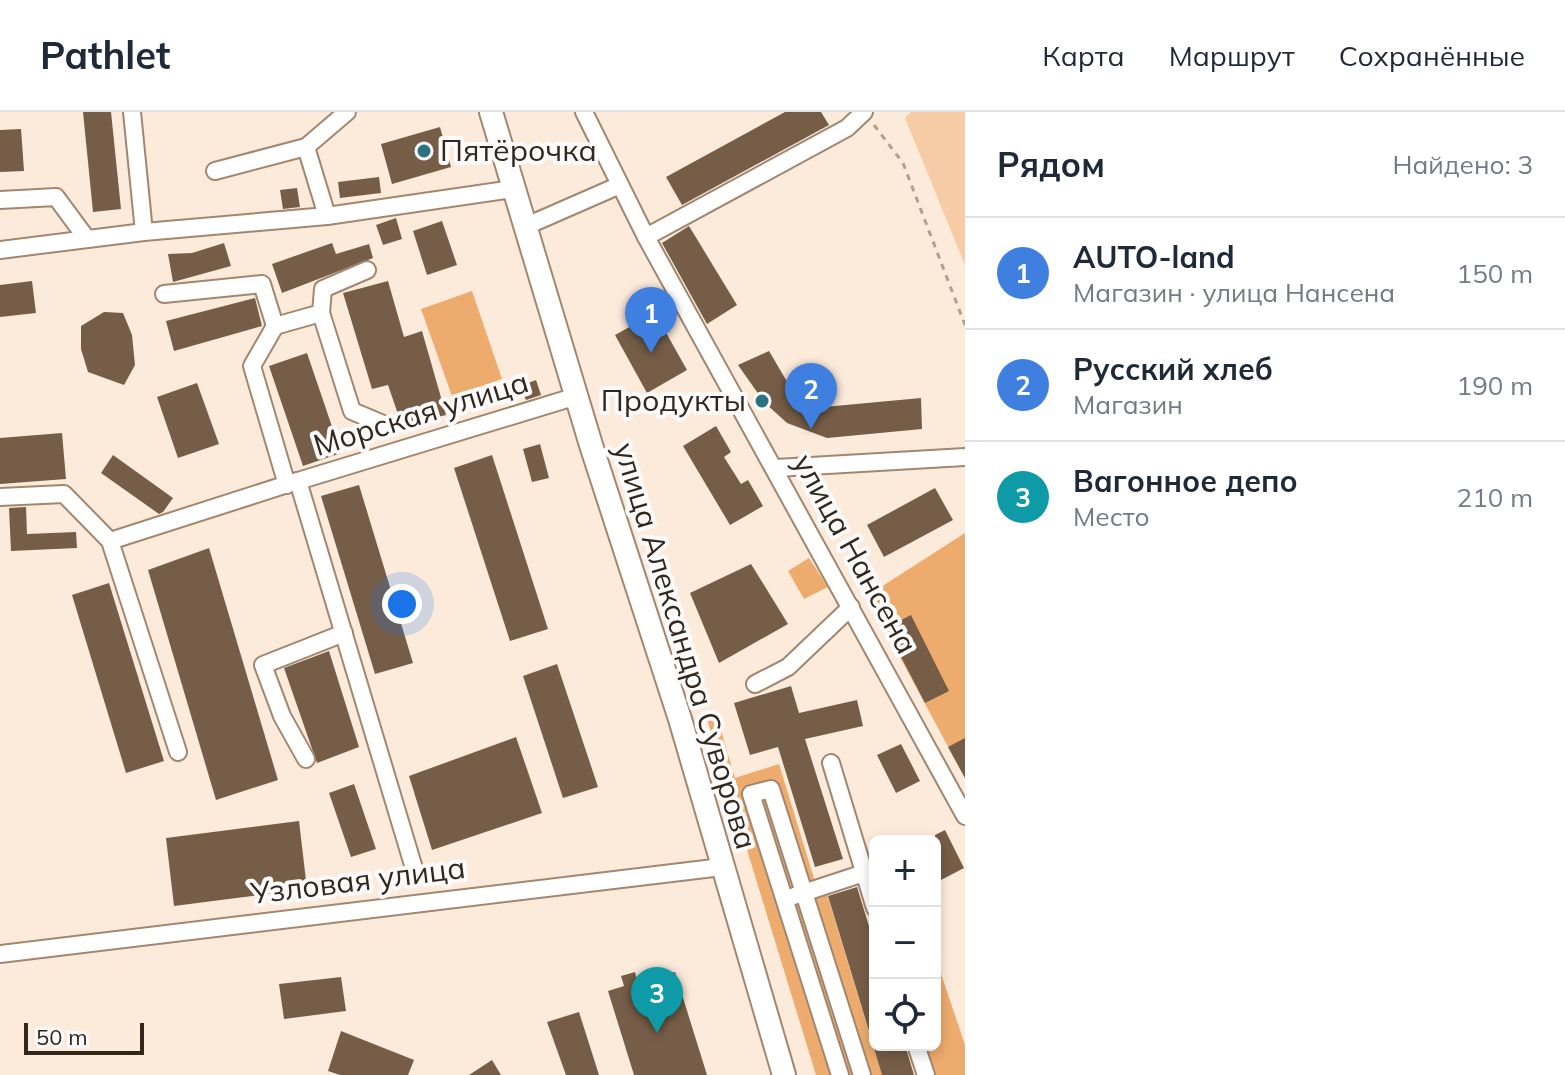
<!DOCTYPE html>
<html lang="ru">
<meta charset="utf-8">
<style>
body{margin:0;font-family:Mulish,sans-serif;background:#f2f2f3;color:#1f2937}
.controls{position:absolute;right:24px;bottom:24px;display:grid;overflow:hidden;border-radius:12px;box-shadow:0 4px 12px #0003}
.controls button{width:72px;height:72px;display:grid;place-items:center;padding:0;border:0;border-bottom:2px solid #e0e1e3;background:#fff;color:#1f2937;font:40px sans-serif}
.scale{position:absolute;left:24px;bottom:20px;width:120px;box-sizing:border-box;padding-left:8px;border:4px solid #32271d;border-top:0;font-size:22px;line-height:28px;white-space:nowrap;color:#32271d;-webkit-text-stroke:6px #fbfbfb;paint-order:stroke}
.you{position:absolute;left:402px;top:492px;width:28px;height:28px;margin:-20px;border:6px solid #fff;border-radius:50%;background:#1a73e8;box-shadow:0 0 0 12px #1a73e833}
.badge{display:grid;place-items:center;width:52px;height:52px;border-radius:50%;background:#7c3aed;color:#fff;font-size:26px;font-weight:700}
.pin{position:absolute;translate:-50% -66px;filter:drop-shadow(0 2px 4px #0008)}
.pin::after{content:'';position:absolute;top:42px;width:28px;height:24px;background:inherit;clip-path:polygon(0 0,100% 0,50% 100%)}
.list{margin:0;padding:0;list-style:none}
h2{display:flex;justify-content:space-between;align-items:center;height:104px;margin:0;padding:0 32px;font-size:34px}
h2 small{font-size:26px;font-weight:400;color:#747a83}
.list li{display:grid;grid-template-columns:52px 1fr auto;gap:24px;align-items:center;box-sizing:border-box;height:112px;padding:0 32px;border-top:2px solid #e0e1e3}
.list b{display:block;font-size:30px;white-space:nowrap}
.list p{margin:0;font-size:26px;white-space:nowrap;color:#747a83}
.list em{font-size:26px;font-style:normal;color:#747a83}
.icon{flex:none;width:44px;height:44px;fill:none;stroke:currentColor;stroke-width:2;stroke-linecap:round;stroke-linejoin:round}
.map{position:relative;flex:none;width:965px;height:963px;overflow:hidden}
header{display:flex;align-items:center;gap:48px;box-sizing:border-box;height:112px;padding:0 40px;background:#fff;border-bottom:2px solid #e0e1e3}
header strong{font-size:38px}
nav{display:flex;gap:44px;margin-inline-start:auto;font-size:28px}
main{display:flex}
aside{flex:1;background:#fff}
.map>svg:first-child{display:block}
</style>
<header>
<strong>Pathlet</strong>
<nav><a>Карта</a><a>Маршрут</a><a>Сохранённые</a></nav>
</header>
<main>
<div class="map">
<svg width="965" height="963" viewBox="0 0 965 963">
<rect width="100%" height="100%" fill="#fcebdb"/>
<!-- green -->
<g fill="#edab6d">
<path d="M472,179L502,267L452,284L421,197Z"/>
<path d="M965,421V666L867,484Z"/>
<path d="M809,446L828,475L804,487L788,459Z"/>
<path d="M716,602L735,666L779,652L820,786L827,782L882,963H816L706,604Z"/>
<path d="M935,844L965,933V963H932L924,933H935Z"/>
</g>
<!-- water -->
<path fill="#f7cba5" d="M911,0H965V153L905,6Z"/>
<!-- building -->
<g fill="#765d47">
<path d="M83,0H111L121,97L93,100Z"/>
<path d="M785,0H821L829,13L682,93L666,65Z"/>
<path d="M440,15L451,55L392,72L381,32Z"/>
<path d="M21,17L24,59L0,60V18Z"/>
<path d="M379,65L381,81L340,86L338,70Z"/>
<path d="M297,76L300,95L283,97L280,78Z"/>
<path d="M396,106L402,127L383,133L376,113Z"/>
<path d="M442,109L457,153L427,163L413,119Z"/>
<path d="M689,114L737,193L707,212L662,131Z"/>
<path d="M224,131L231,154L173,170L168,142L192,141Z"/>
<path d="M332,131L336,142L369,132L373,146L282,181L272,152Z"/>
<path d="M32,169L36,201L0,205V173Z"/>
<path d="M388,169L404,225L422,219L446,303L402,314L388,273L372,277L343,181Z"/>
<path d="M255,186L262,214L174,239L166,209Z"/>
<path d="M104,200L123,201L132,223L135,253L124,273L88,260L81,237V214Z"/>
<path d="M655,201L687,258L647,281L615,223Z"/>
<path d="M769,239L792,278L824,295L921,286L922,317L827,326L787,311L764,290L738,253Z"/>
<path d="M307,241L341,341L303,354L269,254Z"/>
<path d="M536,268L541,283L526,288L520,274Z"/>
<path d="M197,271L219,332L178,346L157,285Z"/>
<path d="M716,314L731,340L724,345L741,372L748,368L763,394L730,413L683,334Z"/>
<path d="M62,321L66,367L0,372V326Z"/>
<path d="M540,332L549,366L532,370L523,337Z"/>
<path d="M113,343L173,386L163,400L159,402L101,361Z"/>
<path d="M492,343L548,517L510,529L454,356Z"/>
<path d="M359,373L413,551L375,562L321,384Z"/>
<path d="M935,376L953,408L884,445L867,413Z"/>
<path d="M26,395L27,422L76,420L77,436L11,439L9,396Z"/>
<path d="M209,436L278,668L216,688L148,458Z"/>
<path d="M751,452L788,512L719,551L690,481Z"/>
<path d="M109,471L164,649L126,661L72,483Z"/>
<path d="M911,503L949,579L925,591L886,516Z"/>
<path d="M329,539L359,635L317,651L284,556Z"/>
<path d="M557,552L598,675L563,686L523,564Z"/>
<path d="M791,574L799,601L857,588L863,614L805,627L843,747L815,755L778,635L750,643L734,591Z"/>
<path d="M516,625L542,701L432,738L409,664Z"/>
<path d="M965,626V666L948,635Z"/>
<path d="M901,632L920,669L896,681L877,643Z"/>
<path d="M354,672L376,737L351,745L329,681Z"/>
<path d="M299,709L307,777L174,794L166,726Z"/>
<path d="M945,718L964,756L941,768L935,756V723Z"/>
<path d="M857,775L875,834V928L872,929L828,784Z"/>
<path d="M635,860L638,871L675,860L707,963H634L608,879L624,874L621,864Z"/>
<path d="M341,865L346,899L284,907L279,872Z"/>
<path d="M579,900L599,963H566L547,910Z"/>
<path d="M341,919L414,948L408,963H340L328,959Z"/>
<path d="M873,933H905L914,963H882Z"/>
<path d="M492,948L501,963H469Z"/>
</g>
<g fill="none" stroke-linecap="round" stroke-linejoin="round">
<!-- minor casing -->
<g stroke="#a28770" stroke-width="20">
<g id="minor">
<path d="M132,0L144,120"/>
<path d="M584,0L646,125L965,704"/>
<path d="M215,59L306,35"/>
<path d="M0,88L56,85L87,127"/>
<path d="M327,104L306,35L347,0"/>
<path d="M524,115L620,73"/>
<path d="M646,125L847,16L864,0"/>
<path d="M0,138L144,120L327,104L512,77"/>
<path d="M164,182L262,172L275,214"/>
<path d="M321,201L352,299L383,312"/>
<path d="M776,356L965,345"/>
<path d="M287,373L252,254L275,214L321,201L323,177L367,158"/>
<path d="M0,385L64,382L110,429L178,640"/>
<path d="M110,429L297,369"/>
<path d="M755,572L788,555L851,495"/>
<path d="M306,647L282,604L263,553L344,521"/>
<path d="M831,651L875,796"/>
<path d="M413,753L298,369L577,284"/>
<path d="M794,784L864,761"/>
<path d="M0,842L722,755"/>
<path d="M916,933L926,963"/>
<path d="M840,963L751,682L771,677L862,963"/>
</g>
</g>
<!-- major casing -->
<g stroke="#a28770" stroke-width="26">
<path id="major" d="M491,0L591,333L680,607L784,963"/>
</g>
<!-- path -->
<path stroke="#afa093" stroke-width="3" stroke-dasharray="6 6" stroke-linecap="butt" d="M874,13L903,51L965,213"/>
<!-- minor -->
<use href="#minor" stroke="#fff" stroke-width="16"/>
<!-- major -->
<use href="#major" stroke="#fff" stroke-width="22"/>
</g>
<!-- markers -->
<g fill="#2b717f" stroke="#fbfbfb" stroke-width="3">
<circle cx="424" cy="39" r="8"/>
<circle cx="762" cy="289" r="8"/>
</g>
<g text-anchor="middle" stroke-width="8" stroke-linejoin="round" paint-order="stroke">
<!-- poi labels -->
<g font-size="30" fill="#32271d" stroke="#fbfbfb" text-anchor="start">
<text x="440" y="49">Пятёрочка</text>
<text x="746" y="299" text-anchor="end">Продукты</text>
</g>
<!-- street labels -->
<g font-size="30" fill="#32271d" stroke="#fbfbfb">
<text transform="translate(421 302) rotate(-17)" y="10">Морская улица</text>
<text transform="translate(855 442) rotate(61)" y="10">улица Нансена</text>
<text transform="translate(685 534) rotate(73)" y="10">улица Александра Суворова</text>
<text transform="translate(358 769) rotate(-7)" y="10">Узловая улица</text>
</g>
</g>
</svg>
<div class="controls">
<button>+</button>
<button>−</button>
<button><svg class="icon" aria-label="locate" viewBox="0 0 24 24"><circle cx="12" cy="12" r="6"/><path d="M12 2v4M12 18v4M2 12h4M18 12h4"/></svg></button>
</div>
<div class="scale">50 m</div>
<div class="you"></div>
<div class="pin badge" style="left:651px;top:241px;background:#3f7fe0">1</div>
<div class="pin badge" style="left:811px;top:317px;background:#3f7fe0">2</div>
<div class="pin badge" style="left:657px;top:921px;background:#0f9aa8">3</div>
</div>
<aside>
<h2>Рядом<small>Найдено: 3</small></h2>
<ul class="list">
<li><span class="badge" style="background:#3f7fe0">1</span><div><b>AUTO-land</b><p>Магазин · улица Нансена</p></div><em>150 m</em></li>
<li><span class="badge" style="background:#3f7fe0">2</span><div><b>Русский хлеб</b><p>Магазин</p></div><em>190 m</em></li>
<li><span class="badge" style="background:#0f9aa8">3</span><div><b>Вагонное депо</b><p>Место</p></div><em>210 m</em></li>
</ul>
</aside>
</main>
